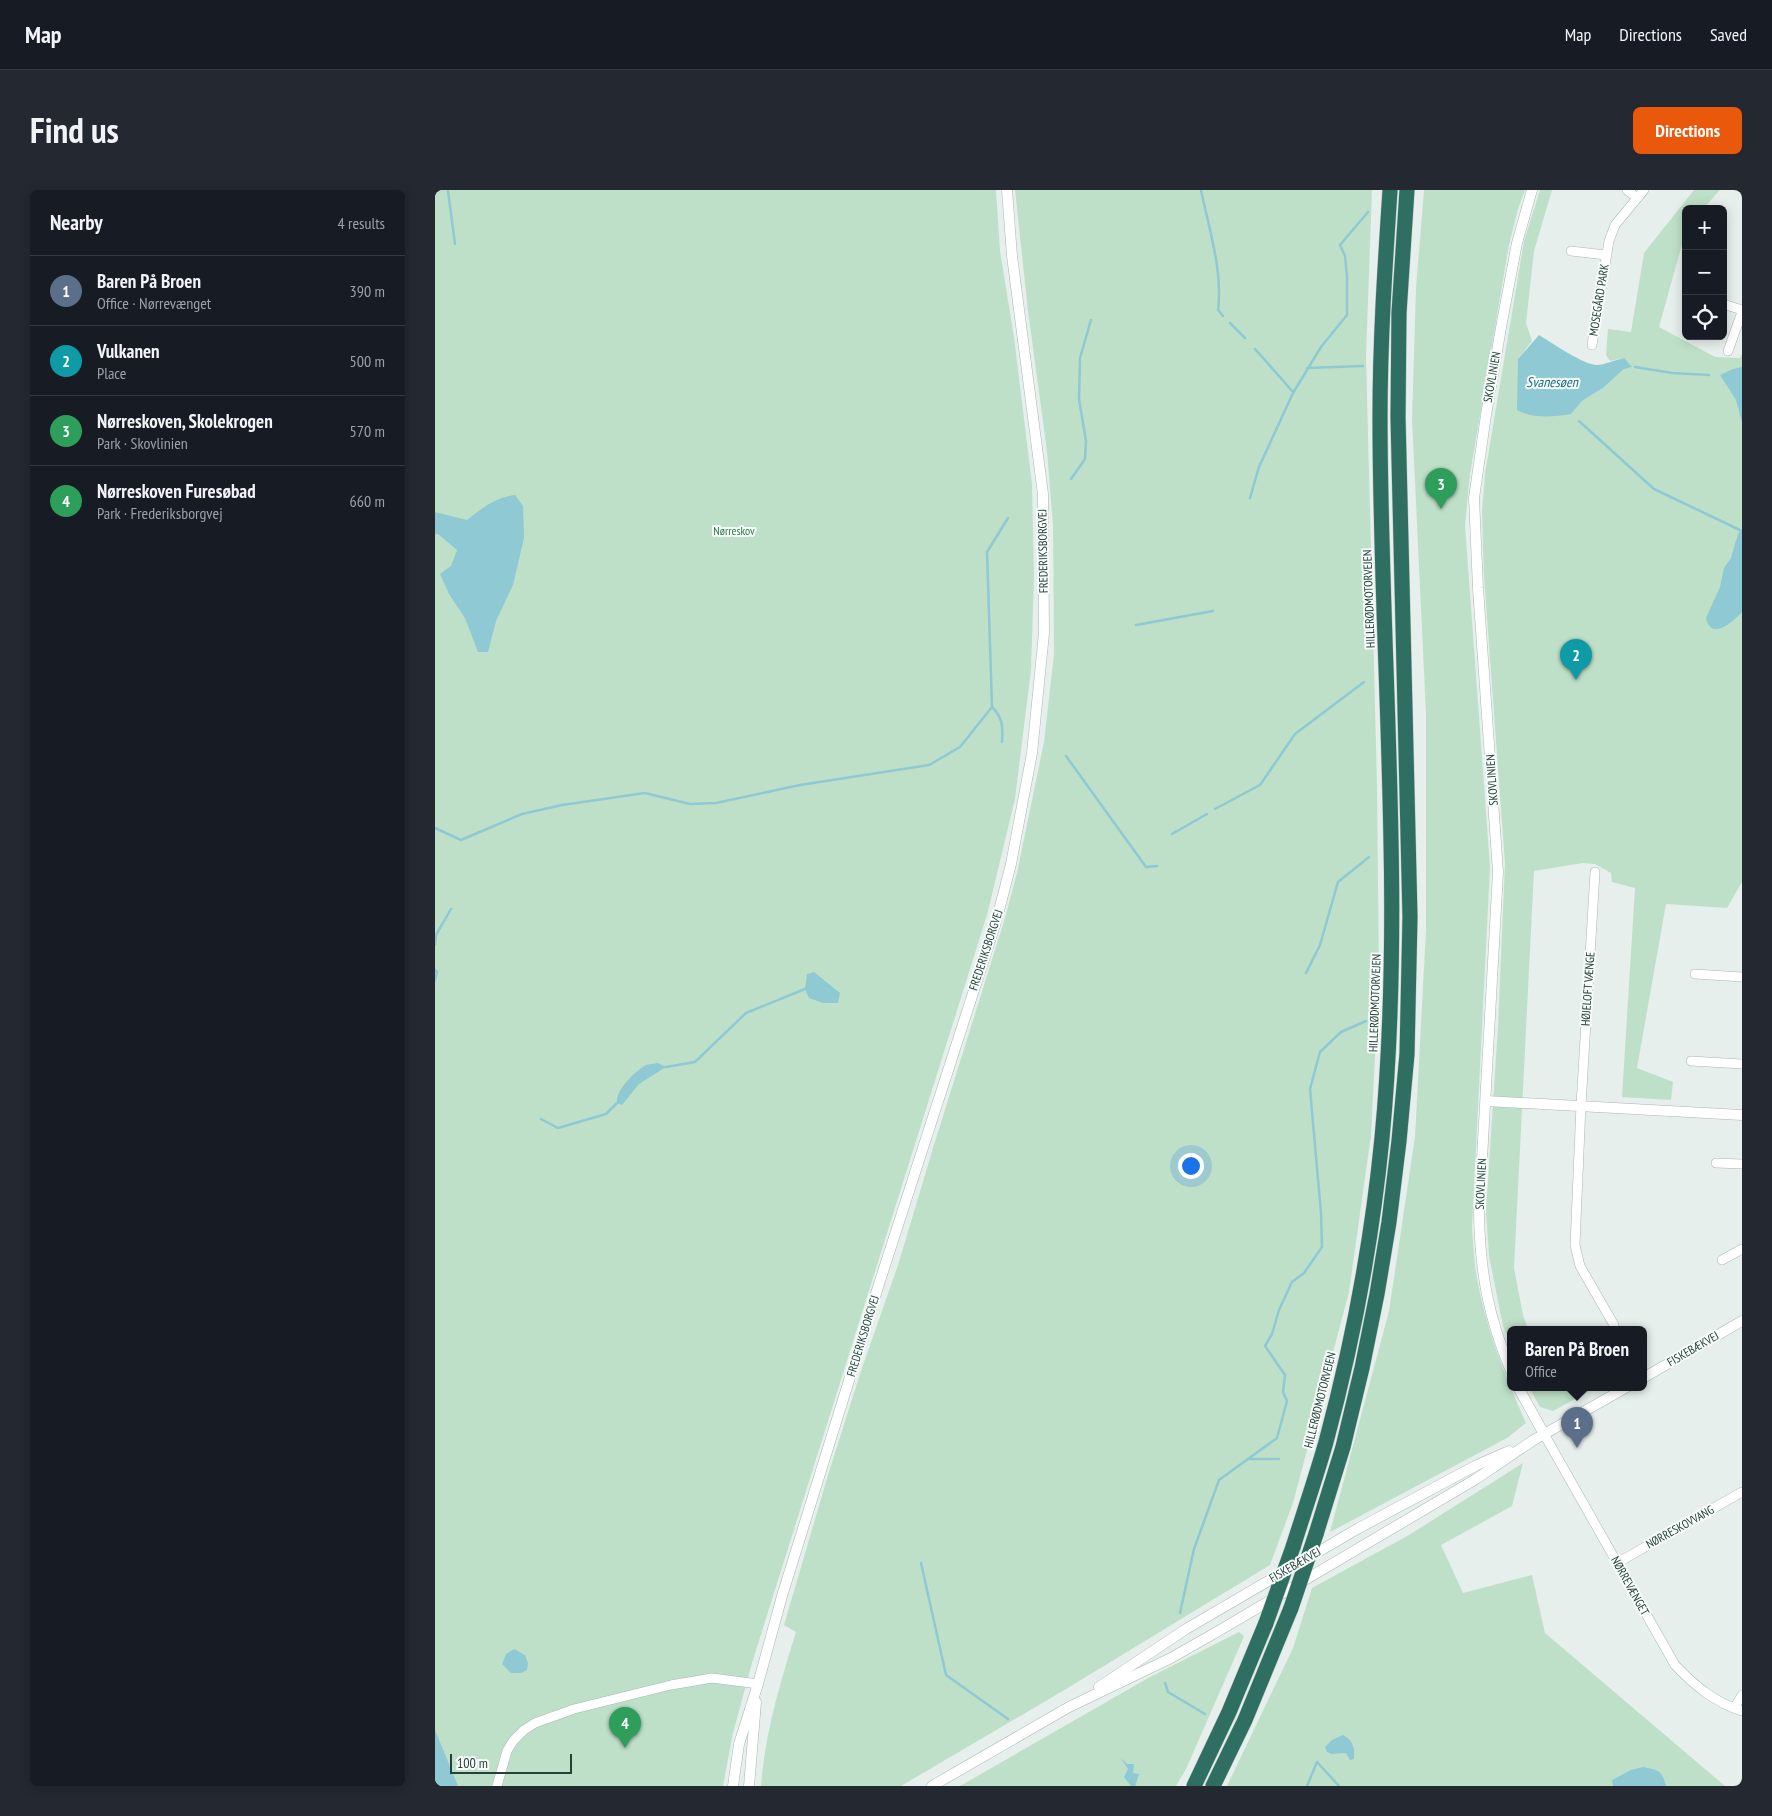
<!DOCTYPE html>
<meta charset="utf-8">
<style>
body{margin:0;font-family:"PT Sans Narrow",sans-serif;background:#242831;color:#f1f3f6}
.controls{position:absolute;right:15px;top:15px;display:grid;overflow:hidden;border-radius:8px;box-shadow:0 2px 12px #0003}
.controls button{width:45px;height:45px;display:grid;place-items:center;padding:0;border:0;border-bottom:1px solid #363941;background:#171b24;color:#f1f3f6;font:25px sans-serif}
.scale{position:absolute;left:15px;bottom:12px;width:122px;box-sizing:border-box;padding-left:5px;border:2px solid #24423a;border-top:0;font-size:14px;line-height:18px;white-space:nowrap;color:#24423a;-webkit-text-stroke:4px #f7fbf9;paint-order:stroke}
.you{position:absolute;left:755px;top:975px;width:18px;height:18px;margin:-12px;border:4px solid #fff;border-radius:50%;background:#1a73e8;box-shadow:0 0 0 8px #1a73e833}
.badge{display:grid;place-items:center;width:32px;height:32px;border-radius:50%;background:#ea580c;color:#fff;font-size:16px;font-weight:700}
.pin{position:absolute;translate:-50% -41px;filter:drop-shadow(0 1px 2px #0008)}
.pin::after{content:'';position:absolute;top:26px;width:18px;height:15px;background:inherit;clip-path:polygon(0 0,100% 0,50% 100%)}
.popup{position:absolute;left:1072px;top:1136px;width:140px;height:65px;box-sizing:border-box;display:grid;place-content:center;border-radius:8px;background:#171b24;filter:drop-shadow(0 1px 4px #0005);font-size:16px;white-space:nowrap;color:#9ea1a6}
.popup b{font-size:19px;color:#f1f3f6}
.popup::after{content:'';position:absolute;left:50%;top:100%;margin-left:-10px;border:10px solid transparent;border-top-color:#171b24}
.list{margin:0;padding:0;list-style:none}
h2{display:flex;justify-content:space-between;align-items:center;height:65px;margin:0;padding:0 20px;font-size:21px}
h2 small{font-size:16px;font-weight:400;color:#9ea1a6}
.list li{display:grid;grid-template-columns:32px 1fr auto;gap:15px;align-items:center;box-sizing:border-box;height:70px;padding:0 20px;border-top:1px solid #363941}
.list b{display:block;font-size:19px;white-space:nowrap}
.list p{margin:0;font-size:16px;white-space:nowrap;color:#9ea1a6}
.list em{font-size:16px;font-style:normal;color:#9ea1a6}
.icon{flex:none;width:28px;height:28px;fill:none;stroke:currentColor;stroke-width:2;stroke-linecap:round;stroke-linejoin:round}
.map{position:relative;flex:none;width:1307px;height:1596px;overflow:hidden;border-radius:8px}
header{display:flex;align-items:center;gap:30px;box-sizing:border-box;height:70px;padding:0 25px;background:#171b24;border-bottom:1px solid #363941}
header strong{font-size:24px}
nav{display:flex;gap:28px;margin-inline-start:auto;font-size:18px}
.intro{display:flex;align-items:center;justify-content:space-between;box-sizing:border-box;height:120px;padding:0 30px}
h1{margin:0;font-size:35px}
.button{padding:12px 22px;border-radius:8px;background:#ea580c;color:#fff;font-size:18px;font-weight:700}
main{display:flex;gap:30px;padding:0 30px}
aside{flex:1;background:#171b24;border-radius:8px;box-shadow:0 2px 12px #0003}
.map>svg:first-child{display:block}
</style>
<header>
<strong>Map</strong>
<nav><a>Map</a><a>Directions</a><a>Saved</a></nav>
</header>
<div class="intro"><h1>Find us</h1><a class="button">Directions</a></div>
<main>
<aside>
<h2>Nearby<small>4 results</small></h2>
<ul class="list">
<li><span class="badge" style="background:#5c6f8a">1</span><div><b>Baren På Broen</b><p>Office · Nørrevænget</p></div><em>390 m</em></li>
<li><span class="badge" style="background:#0f9aa8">2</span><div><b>Vulkanen</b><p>Place</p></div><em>500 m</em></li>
<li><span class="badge" style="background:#2e9e5b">3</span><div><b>Nørreskoven, Skolekrogen</b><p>Park · Skovlinien</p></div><em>570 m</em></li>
<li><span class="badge" style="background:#2e9e5b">4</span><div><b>Nørreskoven Furesøbad</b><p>Park · Frederiksborgvej</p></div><em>660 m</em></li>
</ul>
</aside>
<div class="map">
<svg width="1307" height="1596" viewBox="0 0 1307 1596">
<rect width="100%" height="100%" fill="#e6efeb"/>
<!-- green -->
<g fill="#bfe0c8">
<path d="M0,0H561L565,61L579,147L597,294L599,386L596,480L580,609L552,725L317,1473L298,1543L288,1596H0Z"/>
<path d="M580,0H937L931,166L942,594L944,788L936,945L914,1102L858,1313L835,1375L631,1499L466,1596H326C330,1543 345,1493 361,1442L349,1435L393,1285L426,1181L463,1075L498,958L570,728L582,683L609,552L619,464L618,335L612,261L593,121Z"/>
<path d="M989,0H1090L1083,19L1074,55L1035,284L1030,335L1055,677L1037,1037C1038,1053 1039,1068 1041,1083C1050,1136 1069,1184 1091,1233L1072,1248L895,1342L954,1121L980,947L991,740V524L977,229L981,98Z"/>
<path d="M1105,0H1117L1099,61L1091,133L1097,151L1083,169L1136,224L1147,211L1168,198L1189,179V168L1175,171L1171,165L1173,139L1196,142L1209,63L1259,0H1285L1268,19H1251V40L1224,137L1280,167L1305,168L1307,164V692L1292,718L1231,714L1202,878L1238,892L1236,910L1187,907L1200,698L1177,692L1176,683L1160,674L1148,673L1099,681L1079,1078L1088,1125L1093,1139H1076V1155L1068,1136L1054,1066L1051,1021L1063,837L1070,674L1049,386L1047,321L1050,284L1089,51Z"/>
<path d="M1094,1197H1162L1118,1221L1105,1217Z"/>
<path d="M1088,1273L1077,1316L1006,1355L1028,1403L1097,1385L1110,1443L1290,1596H792L858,1458L877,1398L974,1345Z"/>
<path d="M804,1442L809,1446L804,1458L751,1579L741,1596H525L715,1487Z"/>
</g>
<!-- water -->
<g fill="#8ec9d4">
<path d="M1104,145C1117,153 1149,175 1162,175C1169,175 1180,170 1189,168L1197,177L1189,179L1168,198L1147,211L1136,224C1119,227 1097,229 1082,220L1083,169Z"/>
<path d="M1307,177V232L1301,210L1285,185L1298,179Z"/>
<path d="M80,305L88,316L89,348L78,395L61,431L53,462H43L30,428L14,404L5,384L16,376L22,360L3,344H0V322L32,330C47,318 61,307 80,305Z"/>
<path d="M1307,339V422C1299,431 1276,452 1271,428L1285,397L1289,378L1296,368L1303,344Z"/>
<path d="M379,782L405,803L403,813H388L374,808L370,799L372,784Z"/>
<path d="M223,873L231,877L204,894L187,915L182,913C180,901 200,881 211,875C214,874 219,874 223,873Z"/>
<path d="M79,1459L90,1465L93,1473L92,1480L86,1483H76L67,1474L71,1464Z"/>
<path d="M0,1540L23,1596H0Z"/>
<path d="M908,1545C918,1550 920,1558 919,1569L915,1570L911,1563L896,1564L892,1562L890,1557L897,1550Z"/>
<path d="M685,1567L692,1574H699L698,1583L704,1584L700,1596H696L689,1587L693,1579Z"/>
<path d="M1208,1577C1224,1580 1227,1581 1231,1596H1178L1177,1590L1196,1580Z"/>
</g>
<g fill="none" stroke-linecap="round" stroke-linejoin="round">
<!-- stream -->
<g stroke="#8ec9d4" stroke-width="2.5">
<path d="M766,0C774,39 788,81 783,120L788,126"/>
<path d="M13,1L20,54"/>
<path d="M795,133L810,148"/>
<path d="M820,159L858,202"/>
<path d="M1200,177L1237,183L1274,185"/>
<path d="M872,178L928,176"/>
<path d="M1144,231L1219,299L1305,340"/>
<path d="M636,289L650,269L651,251L644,209L645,168L656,130"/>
<path d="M815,308L824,277L858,203L886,157L912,125V86L910,66L905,55L933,22"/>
<path d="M701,435L778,421"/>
<path d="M557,517L552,362L573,328"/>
<path d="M631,566L711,677L722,676"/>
<path d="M780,619L825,595L860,544L929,492"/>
<path d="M0,638L26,650L87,624L127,615L210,603L255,614L281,613L365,595L494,575L525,557L557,517C568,528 568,537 567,552"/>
<path d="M737,644L772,624"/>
<path d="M0,755L1,745L16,719"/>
<path d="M0,780L2,782L0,790"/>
<path d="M871,783L885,755L903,692L934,667"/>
<path d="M231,877L260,872L311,823L370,799"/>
<path d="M106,929L123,938L171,924L182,913"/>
<path d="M813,1269H844"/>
<path d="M486,1373L511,1485L573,1529"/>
<path d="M745,1423L759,1359L784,1290L842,1248L852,1211L848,1202L850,1185L830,1156L837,1144L844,1120L857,1092L869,1083L887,1057L886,1023L875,899L885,862L906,842L931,831"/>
<path d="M730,1493L733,1502L770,1524"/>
<path d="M872,1596L882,1572L904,1596"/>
</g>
<!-- minor casing -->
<g stroke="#a8b8b2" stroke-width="10">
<g id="minor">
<path d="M1192,0L1202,8"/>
<path d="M1136,61L1171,65"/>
<path d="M1288,114L1307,120"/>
<path d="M1157,155L1174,51L1180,35L1209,0"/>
<path d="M1293,161L1307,122"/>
<path d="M1160,682L1146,915L1140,1055L1145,1076L1179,1135"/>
<path d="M1260,784L1307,787"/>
<path d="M1256,871L1307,874"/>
<path d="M1281,973L1307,974"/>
<path d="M1287,1070L1307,1059"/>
<path d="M1109,1244L1240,1475C1260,1496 1279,1512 1307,1521"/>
<path d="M1182,1373L1307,1302"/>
<path d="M1299,1518L1307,1505"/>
<path d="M62,1596L72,1561L78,1551L89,1540L100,1533L139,1519L236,1495L277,1488L323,1494"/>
</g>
</g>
<!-- tertiary casing -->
<g stroke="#a8b8b2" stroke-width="11">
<g id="tertiary">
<path d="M1051,911L1307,925"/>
<path d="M1076,1181C1053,1127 1045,1081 1044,1023L1063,682L1043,398L1039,308L1051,225L1067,132L1082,53L1097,0"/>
<path d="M1208,1188L1307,1131"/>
<path d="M1083,1197L1109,1244"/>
<path d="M664,1497L751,1439L924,1338L1042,1275L1074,1261"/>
<path d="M298,1596L304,1554L323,1494L347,1406L444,1094L561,732L576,674L597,563L609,443L608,304L577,66L572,0"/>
<path d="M314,1596L321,1512"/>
<path d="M497,1596L634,1517L736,1468L780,1443L1041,1289L1097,1251L1192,1197"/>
</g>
</g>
<!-- motorway casing -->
<g stroke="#c2cac8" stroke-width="16">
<g id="motorway">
<path d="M881,1344L908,1257L927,1178L942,1104L954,1032L964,951L972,864L975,727L963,227L964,123L972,0"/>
<path d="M858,1357C869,1322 881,1287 891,1252C918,1152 937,1050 947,948C970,708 945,467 945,227C945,151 950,76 955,0"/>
<path d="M759,1596L794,1522L831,1433"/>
<path d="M778,1596L810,1530L856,1418"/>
</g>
</g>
<!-- minor -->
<use href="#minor" stroke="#fff" stroke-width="9"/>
<!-- tertiary -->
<use href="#tertiary" stroke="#fff" stroke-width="10"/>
<!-- motorway -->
<use href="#motorway" stroke="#2f6f62" stroke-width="15"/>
<!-- motorway-bridge casing -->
<g stroke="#c2cac8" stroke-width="16" stroke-linecap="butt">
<g id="motorway-bridge">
<path d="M856,1418L881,1344"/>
<path d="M831,1433L858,1357"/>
</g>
</g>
<!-- motorway-bridge -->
<use href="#motorway-bridge" stroke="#2f6f62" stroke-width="15"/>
</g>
<g text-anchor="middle" stroke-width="4" stroke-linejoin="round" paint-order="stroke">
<!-- street labels -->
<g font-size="12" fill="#24423a" stroke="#f7fbf9">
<text transform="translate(1164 110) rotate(-81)" y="4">MOSEGÅRD PARK</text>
<text transform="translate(1057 187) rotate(-80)" y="4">SKOVLINIEN</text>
<text transform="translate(608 361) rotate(-91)" y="4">FREDERIKSBORGVEJ</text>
<text transform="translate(934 409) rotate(-92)" y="4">HILLERØDMOTORVEJEN</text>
<text transform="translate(1057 590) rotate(-94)" y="4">SKOVLINIEN</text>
<text transform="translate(551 760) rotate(-72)" y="4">FREDERIKSBORGVEJ</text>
<text transform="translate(1153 799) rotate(-86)" y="4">HØJELOFT VÆNGE</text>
<text transform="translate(940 813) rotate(-88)" y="4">HILLERØDMOTORVEJEN</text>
<text transform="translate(1046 994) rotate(-87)" y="4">SKOVLINIEN</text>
<text transform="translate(428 1146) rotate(-73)" y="4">FREDERIKSBORGVEJ</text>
<text transform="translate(1258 1159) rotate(-30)" y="4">FISKEBÆKVEJ</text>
<text transform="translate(885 1210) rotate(-76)" y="4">HILLERØDMOTORVEJEN</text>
<text transform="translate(1245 1337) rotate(-29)" y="4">NØRRESKOVVANG</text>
<text transform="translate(860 1375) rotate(-30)" y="4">FISKEBÆKVEJ</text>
<text transform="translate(1195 1396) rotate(61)" y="4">NØRREVÆNGET</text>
</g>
<!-- park labels -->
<g font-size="12" fill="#2d7a4b" stroke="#f7fbf9">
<text x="299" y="345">Nørreskov</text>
</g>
<!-- water labels -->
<g font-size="14" font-style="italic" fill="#1c6f80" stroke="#f7fbf9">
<text x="1117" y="197">Svanesøen</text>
</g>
</g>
</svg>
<div class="controls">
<button>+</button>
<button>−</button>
<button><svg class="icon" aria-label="locate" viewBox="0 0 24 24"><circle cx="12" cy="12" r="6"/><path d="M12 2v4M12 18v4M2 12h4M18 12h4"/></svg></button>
</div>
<div class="scale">100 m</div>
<div class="you"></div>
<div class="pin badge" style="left:1142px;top:1258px;background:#5c6f8a">1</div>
<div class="popup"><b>Baren På Broen</b>Office</div>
<div class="pin badge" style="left:1141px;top:490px;background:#0f9aa8">2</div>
<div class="pin badge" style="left:1006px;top:319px;background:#2e9e5b">3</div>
<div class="pin badge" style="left:190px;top:1558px;background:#2e9e5b">4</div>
</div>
</main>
